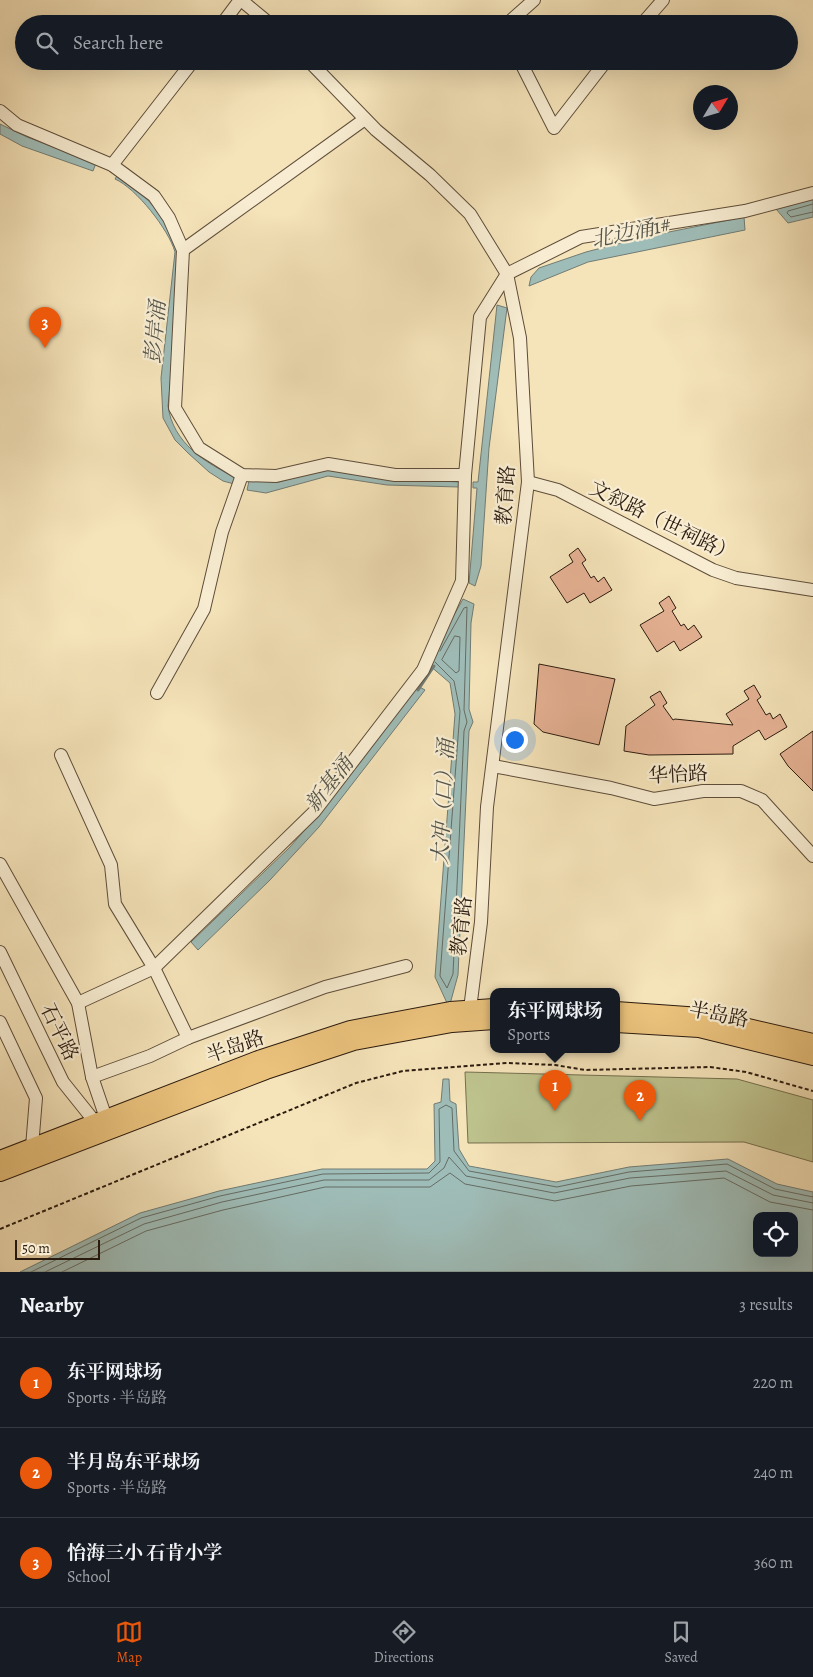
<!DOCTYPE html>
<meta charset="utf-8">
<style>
body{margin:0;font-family:Alegreya,"Noto Serif SC",serif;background:#242831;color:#f1f3f6}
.controls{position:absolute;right:15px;bottom:15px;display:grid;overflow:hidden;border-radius:10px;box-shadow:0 5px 20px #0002}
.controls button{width:45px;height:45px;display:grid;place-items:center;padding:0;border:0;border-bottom:1px solid #363941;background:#171b24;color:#f1f3f6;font:25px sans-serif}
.compass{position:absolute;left:693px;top:85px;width:45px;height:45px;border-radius:50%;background:#171b24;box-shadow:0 5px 20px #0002;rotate:52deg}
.scale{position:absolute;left:15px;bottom:12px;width:85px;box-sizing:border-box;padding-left:5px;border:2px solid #2b1b0f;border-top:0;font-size:14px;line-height:18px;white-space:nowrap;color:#2b1b0f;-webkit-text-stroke:4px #f8edd2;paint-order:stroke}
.you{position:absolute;left:514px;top:739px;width:18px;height:18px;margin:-12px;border:4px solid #fff;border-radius:50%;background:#1a73e8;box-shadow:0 0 0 8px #1a73e833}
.badge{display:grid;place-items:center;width:32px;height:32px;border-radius:50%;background:#ea580c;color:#fff;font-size:16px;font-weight:700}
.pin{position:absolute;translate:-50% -41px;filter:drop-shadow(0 1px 2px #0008)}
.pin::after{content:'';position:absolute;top:26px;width:18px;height:15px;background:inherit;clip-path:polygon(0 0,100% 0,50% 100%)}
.popup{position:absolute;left:490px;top:988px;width:130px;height:65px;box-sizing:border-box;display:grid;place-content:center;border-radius:10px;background:#171b24;filter:drop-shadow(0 1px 4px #0005);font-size:16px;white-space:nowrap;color:#9ea1a6}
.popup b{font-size:19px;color:#f1f3f6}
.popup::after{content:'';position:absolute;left:50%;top:100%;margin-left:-10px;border:10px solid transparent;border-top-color:#171b24}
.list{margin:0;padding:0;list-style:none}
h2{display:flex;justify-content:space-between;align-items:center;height:65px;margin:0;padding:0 20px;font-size:21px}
h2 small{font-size:16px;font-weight:400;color:#9ea1a6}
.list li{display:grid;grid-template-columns:32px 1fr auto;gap:15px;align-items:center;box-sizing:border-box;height:90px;padding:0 20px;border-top:1px solid #363941}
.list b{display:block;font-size:19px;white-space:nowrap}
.list p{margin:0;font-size:16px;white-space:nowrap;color:#9ea1a6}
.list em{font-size:16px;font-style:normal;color:#9ea1a6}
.icon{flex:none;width:28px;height:28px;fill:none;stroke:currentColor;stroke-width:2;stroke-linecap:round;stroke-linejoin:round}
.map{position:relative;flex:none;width:813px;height:1272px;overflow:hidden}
.search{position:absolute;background:#171b24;box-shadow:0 5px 20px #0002;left:15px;right:15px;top:15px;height:55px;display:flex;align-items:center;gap:12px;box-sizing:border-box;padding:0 18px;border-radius:28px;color:#9ea1a6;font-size:19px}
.sheet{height:335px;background:#171b24}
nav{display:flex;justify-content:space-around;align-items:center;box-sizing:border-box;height:70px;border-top:1px solid #363941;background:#171b24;font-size:14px;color:#9ea1a6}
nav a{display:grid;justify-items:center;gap:2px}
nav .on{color:#ea580c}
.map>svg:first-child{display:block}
</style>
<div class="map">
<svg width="813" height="1272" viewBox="0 0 813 1272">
<rect width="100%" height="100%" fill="#f5e3b9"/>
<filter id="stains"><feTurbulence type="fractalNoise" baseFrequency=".004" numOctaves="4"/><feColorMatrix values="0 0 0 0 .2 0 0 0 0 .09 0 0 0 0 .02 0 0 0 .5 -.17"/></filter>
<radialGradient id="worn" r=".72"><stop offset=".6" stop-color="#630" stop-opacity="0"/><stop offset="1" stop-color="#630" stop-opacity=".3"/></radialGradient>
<!-- green -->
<path fill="#bec38e" stroke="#746f4e" d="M465,1072L737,1079L813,1100V1162L744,1142L468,1143Z"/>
<!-- water -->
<g fill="#9fbdb8" stroke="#717c74" fill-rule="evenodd">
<path d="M0,124L27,137L96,163L93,171L22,146L0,134Z"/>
<path d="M118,174C133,182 167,219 175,235C186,257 171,374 168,406C173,443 205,463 237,478L234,484L223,481L209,472L188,453L175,440L163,418L161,378L175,252C169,230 136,188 115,179Z"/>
<path d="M813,199V217L788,223L776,209Z"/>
<path d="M744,217L745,230L588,262L529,286L531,277L539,268L586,252L644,237Z"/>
<path d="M497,305L507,308L489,448L481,566L475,586L469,583L477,488H473V482H478Z"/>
<path d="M324,469L397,479L459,482V487L387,485L328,476L266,493L247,490L249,481L279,482Z"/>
<path d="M463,599L474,604L471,623L469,709L473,722L469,731L458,975L450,1004L447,1003L435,977L455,714L450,683L429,665L431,656Z"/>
<path d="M416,685L425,690L319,827L270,880L198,950L191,942L290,847L330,801Z"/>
<path d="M443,1079H449L450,1101L456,1104L459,1149L469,1166L556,1182L629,1167L728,1159L777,1184L813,1192V1272H20L140,1213L219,1191L322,1169H427L435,1161L434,1104L441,1102ZM757,1216H794V1253H757Z"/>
</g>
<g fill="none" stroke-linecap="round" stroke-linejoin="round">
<!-- shore -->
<g stroke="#656c64" stroke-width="1">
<path d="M813,204L788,211L787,213L791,217L813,212"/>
<path d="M455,636L460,637L459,671L456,673L442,660Z"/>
<path d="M435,662L454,681L460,711L440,976L447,988L453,974L464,731L467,722L464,710L467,607L464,608L440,651"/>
<path d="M31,1272L141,1218L220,1196L323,1174L429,1173L440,1162L439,1109L446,1105L452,1108L454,1151L469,1171L557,1187L629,1172L727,1164L775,1189L813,1197"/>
<path d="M45,1272L144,1224L222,1202L324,1180H429L444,1168L449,1157L466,1176L554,1193L630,1178L726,1171L773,1195L813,1203"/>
<path d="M62,1272L146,1231L223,1210L325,1187H430L450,1173L465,1184L555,1201L631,1186L724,1178L770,1202L813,1210"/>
</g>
<!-- stream -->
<path stroke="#717c74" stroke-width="3" d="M418,690L434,666"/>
</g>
<!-- building -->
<g fill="#e5b193" stroke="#2b1b0f">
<path d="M578,548L586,560L582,563L591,578L594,576L598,582L604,577L612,590L590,603L584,593L567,603L550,577L573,562L569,555Z"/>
<path d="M669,596L676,608L672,611L681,626L684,624L688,630L694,625L702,637L680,651L674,641L657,652L640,625L664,611L659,603Z"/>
<path d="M539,664L615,679L599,745L543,732L534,724Z"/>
<path d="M754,685L761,697L757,700L766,715L770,713L773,719L780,714L787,727L765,740L759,730L733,746V754L649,755L624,751L626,726L655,705L650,697L660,691L667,703L663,706L673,720L675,719L733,725L726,714L749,699L744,691Z"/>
<path d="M813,731V791L788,766L780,754Z"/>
</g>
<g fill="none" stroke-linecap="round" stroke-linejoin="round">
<!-- minor casing -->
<g stroke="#5e4d3a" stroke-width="14">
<g id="minor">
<path d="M241,0L270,24"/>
<path d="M222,24L240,0"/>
<path d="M507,24L534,0"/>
<path d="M642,24L663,0"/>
<path d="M309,61L376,130L430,175L470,214L507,274L520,338L528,482L487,807L481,922L470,1009"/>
<path d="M520,61L554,128L606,61"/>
<path d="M0,111L17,125L112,165L154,196L169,218L183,250L175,408L199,448L242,475L276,476L328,464L395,475H465"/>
<path d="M112,165L193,61"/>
<path d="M183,250L365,119"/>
<path d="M528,482L558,490L713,570L736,578L813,590"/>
<path d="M157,693L204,609L222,532L242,475"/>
<path d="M61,755L111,865L115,904L154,968L188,1038"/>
<path d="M493,766L611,788L654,799L703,791H741L762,800L813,856"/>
<path d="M0,864L78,1003L92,1077L106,1118"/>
<path d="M0,952L63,1082L95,1122"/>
<path d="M78,1003L154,968L314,812L423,670L462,581L465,475L480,317L507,274L581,237L745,211L813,193"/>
<path d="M0,1022L36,1098L32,1147"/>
<path d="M92,1077L150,1056L188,1038L325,987L406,966"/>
</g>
</g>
<!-- major casing -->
<g stroke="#2b1b0f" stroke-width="18">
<g id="major">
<path d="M616,1010L701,1016L813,1042"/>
<path d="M616,1024L699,1029L813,1057"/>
<path d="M0,1159L261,1058L350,1029L450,1010L494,1007"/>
<path d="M0,1173L266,1071L354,1042L452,1024L494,1021"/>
</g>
</g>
<!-- path -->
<path stroke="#2b1b0f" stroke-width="2" stroke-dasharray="4 2.5" stroke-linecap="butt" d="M0,1229L356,1083L403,1071L507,1063L555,1065L585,1070L710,1067L746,1072L813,1091"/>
<!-- minor -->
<use href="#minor" stroke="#f8edd2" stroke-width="12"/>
<!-- major -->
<use href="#major" stroke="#eac27c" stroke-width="16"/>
</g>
<g text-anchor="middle" stroke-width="4.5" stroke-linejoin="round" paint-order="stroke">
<!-- street labels -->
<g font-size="20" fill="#2b1b0f" stroke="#f8edd2">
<text transform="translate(505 495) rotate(-86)" y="7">教育路</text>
<text transform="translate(663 521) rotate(26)" y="7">文叙路（世祠路）</text>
<text transform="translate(678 774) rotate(-3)" y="7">华怡路</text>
<text transform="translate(461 926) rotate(-84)" y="7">教育路</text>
<text transform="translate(719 1014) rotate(11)" y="7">半岛路</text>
<text transform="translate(60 1032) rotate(64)" y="7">石平路</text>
<text transform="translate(235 1046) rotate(-20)" y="7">半岛路</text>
</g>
<!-- water labels -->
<g font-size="21" font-style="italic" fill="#54544a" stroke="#f8edd2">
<text transform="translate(631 232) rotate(-12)" y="7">北边涌1#</text>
<text transform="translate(155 332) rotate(-85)" y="7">彭岸涌</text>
<text transform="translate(329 784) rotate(-52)" y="7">新基涌</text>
<text transform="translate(443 802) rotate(-87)" y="7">大冲（口）涌</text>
</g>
</g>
<rect width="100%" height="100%" filter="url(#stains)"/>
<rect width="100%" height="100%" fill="url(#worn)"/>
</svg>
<div class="controls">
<button><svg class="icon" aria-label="locate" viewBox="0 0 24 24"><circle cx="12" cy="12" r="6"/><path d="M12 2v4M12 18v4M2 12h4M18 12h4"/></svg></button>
</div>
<svg class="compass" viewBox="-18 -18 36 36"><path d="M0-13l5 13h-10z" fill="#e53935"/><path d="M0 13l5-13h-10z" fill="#9ea1a6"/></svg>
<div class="scale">50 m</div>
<div class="you"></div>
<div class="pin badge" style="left:555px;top:1111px">1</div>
<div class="popup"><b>东平网球场</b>Sports</div>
<div class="pin badge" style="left:640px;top:1121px">2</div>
<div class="pin badge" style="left:45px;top:348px">3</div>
<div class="search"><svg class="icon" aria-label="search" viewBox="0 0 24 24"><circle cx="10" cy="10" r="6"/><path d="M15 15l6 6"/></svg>Search here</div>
</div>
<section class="sheet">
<h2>Nearby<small>3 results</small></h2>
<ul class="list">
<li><span class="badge">1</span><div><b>东平网球场</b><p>Sports · 半岛路</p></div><em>220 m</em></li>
<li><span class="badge">2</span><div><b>半月岛东平球场</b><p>Sports · 半岛路</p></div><em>240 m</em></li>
<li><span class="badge">3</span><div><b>怡海三小 石肯小学</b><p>School</p></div><em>360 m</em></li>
</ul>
</section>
<nav>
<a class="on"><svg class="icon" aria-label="map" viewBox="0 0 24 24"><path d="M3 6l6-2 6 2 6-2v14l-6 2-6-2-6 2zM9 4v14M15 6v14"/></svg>Map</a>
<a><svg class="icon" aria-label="directions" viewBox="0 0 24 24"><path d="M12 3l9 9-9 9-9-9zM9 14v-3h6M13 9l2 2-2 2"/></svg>Directions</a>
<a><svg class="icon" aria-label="saved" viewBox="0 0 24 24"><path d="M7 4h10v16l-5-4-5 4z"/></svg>Saved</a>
</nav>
